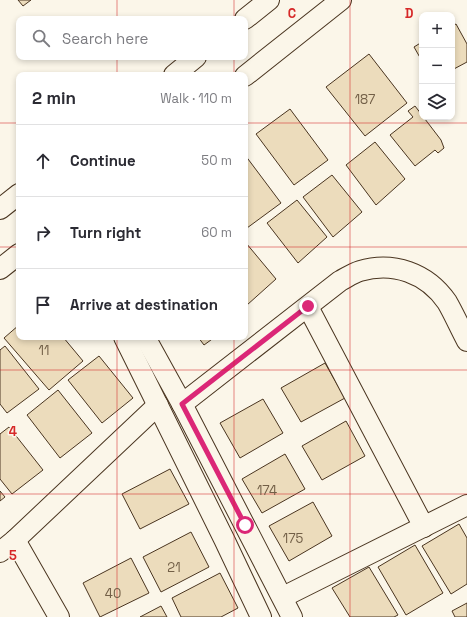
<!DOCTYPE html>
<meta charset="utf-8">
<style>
body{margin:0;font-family:"Space Grotesk",sans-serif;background:#f7f7f7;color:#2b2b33}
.controls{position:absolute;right:12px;top:12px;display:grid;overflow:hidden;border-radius:8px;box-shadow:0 2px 6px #0003}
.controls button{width:36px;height:36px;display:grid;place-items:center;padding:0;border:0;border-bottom:1px solid #e1e1e2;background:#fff;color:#2b2b33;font:20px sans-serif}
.stop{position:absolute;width:12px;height:12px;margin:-9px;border:3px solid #db2777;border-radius:50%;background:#fff}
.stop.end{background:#db2777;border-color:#fff;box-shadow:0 1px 4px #0008}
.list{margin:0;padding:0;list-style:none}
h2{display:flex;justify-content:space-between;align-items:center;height:52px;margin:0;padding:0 16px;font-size:17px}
h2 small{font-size:13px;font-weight:400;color:#7c7c81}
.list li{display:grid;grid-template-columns:26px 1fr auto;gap:12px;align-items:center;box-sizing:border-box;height:72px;padding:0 16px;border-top:1px solid #e1e1e2}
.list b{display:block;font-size:15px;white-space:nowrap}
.list em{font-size:13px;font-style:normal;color:#7c7c81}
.icon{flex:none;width:22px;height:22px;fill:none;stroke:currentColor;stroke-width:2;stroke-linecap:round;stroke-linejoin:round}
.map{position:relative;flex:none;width:467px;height:617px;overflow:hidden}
.search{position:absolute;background:#fff;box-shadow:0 2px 6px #0003;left:16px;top:16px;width:232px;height:44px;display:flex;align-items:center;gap:10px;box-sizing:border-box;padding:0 14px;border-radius:8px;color:#7c7c81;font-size:15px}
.panel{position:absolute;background:#fff;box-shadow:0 2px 6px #0003;left:16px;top:72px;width:232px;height:268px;border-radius:8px}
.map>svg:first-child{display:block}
</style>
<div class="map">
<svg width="467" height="617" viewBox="0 0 467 617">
<rect width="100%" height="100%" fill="#fbf6e9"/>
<!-- building -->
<g fill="#ecdcbc" stroke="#4a3520">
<path d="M18,0H31L23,6Z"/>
<path d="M456,24L467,44V62L452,70V26Z"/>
<path d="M422,42V61L414,47Z"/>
<path d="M369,54L407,103L365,136L326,87Z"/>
<path d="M415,106L441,140L444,148L438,153L435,150L415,166L390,135L413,117L408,111Z"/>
<path d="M290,109L328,160L294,185L256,134Z"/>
<path d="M375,142L405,179L376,205L346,165Z"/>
<path d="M245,155L281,203L247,228L245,226Z"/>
<path d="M332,175L362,212L333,237L303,197Z"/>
<path d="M297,200L327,237L298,263L267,223Z"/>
<path d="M245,243H246L276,279L247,305L245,302Z"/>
<path d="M19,325V337H63L83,361L49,390L4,338Z"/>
<path d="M198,337H215L204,345Z"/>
<path d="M5,346L39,389L7,413L0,404V350Z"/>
<path d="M99,356L133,398L102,423L68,380Z"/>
<path d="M325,363L345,398L301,422L281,388Z"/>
<path d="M58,390L92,433L60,458L27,415Z"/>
<path d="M263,399L283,433L240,458L220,423Z"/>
<path d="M346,421L365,456L322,480L302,446Z"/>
<path d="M9,427L43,470L12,494L0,479V434Z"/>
<path d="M285,454L305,489L262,513L242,479Z"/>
<path d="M170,469L189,504L140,529L122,494Z"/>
<path d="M0,491L5,497L0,501Z"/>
<path d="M313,502L332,536L289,561L269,526Z"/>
<path d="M459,524L467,538V584L451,594L422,546Z"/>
<path d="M191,532L209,567L161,592L143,557Z"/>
<path d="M415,545L443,593L406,615L378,567Z"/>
<path d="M131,558L149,593L100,617L83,583Z"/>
<path d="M369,567L398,615L394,617H350L332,588Z"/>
<path d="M220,573L238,608L221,617H181L172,598Z"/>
<path d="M467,603V617H455L452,611Z"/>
<path d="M161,606L167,617H140Z"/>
</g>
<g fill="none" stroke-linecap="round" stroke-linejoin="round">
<!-- minor casing -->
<g stroke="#4a3520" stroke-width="22">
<g id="minor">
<path d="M245,19L269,0"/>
<path d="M174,75L196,57"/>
<path d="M245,76L341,0"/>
<path d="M0,209L19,194"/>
<path d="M0,269L19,254"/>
<path d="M308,307L424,527"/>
<path d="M124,337L224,539L261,617"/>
<path d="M145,337L182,404L292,617"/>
<path d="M182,404L340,281C346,278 353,273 360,271C393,261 427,273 447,302C454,314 460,328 467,341"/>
<path d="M15,540L59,617"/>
<path d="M0,552L15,540L158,405"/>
<path d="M283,597L467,505"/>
</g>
</g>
<!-- minor -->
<use href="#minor" stroke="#fbf6e9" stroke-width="20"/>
</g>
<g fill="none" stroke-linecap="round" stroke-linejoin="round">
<!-- route -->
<path stroke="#db2777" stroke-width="5" d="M245,525L182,404L308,306"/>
</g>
<!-- grid -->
<path fill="none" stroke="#d62828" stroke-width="1" stroke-opacity="0.55" d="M117,0V19M234,0V19M350,0V617M117,57V75M234,57V75M0,123H19M245,123H467M0,247H19M245,247H467M117,337V617M234,337V617M0,370H467M0,494H467"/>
<g text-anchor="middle" stroke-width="3" stroke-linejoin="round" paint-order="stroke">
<!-- number labels -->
<g font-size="13" fill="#725f47">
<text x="365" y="104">187</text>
<text x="44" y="355">11</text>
<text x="267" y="495">174</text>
<text x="293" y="543">175</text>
<text x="174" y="572">21</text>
<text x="113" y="598">40</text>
</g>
</g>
<g font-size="13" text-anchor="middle" font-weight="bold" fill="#d62828" stroke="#fbf6e9" stroke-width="3" stroke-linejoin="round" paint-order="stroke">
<text x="292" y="18">C</text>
<text x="409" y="18">D</text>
<text x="13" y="436">4</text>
<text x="13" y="560">5</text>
</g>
</svg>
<div class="controls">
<button>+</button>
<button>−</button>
<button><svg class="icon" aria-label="layers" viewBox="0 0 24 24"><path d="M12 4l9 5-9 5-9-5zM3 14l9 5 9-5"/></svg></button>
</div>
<div class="stop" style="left:245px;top:525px"></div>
<div class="stop end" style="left:308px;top:306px"></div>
<div class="search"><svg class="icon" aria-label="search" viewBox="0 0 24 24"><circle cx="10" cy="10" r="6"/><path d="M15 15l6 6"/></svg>Search here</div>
<section class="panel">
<h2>2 min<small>Walk · 110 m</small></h2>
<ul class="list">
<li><svg class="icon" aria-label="ahead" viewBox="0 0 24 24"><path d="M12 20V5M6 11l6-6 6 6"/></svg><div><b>Continue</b></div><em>50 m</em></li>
<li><svg class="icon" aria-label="right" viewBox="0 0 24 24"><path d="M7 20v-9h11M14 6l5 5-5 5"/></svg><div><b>Turn right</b></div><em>60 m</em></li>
<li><svg class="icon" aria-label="arrive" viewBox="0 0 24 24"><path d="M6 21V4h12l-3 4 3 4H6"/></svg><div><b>Arrive at destination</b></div></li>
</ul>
</section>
</div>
